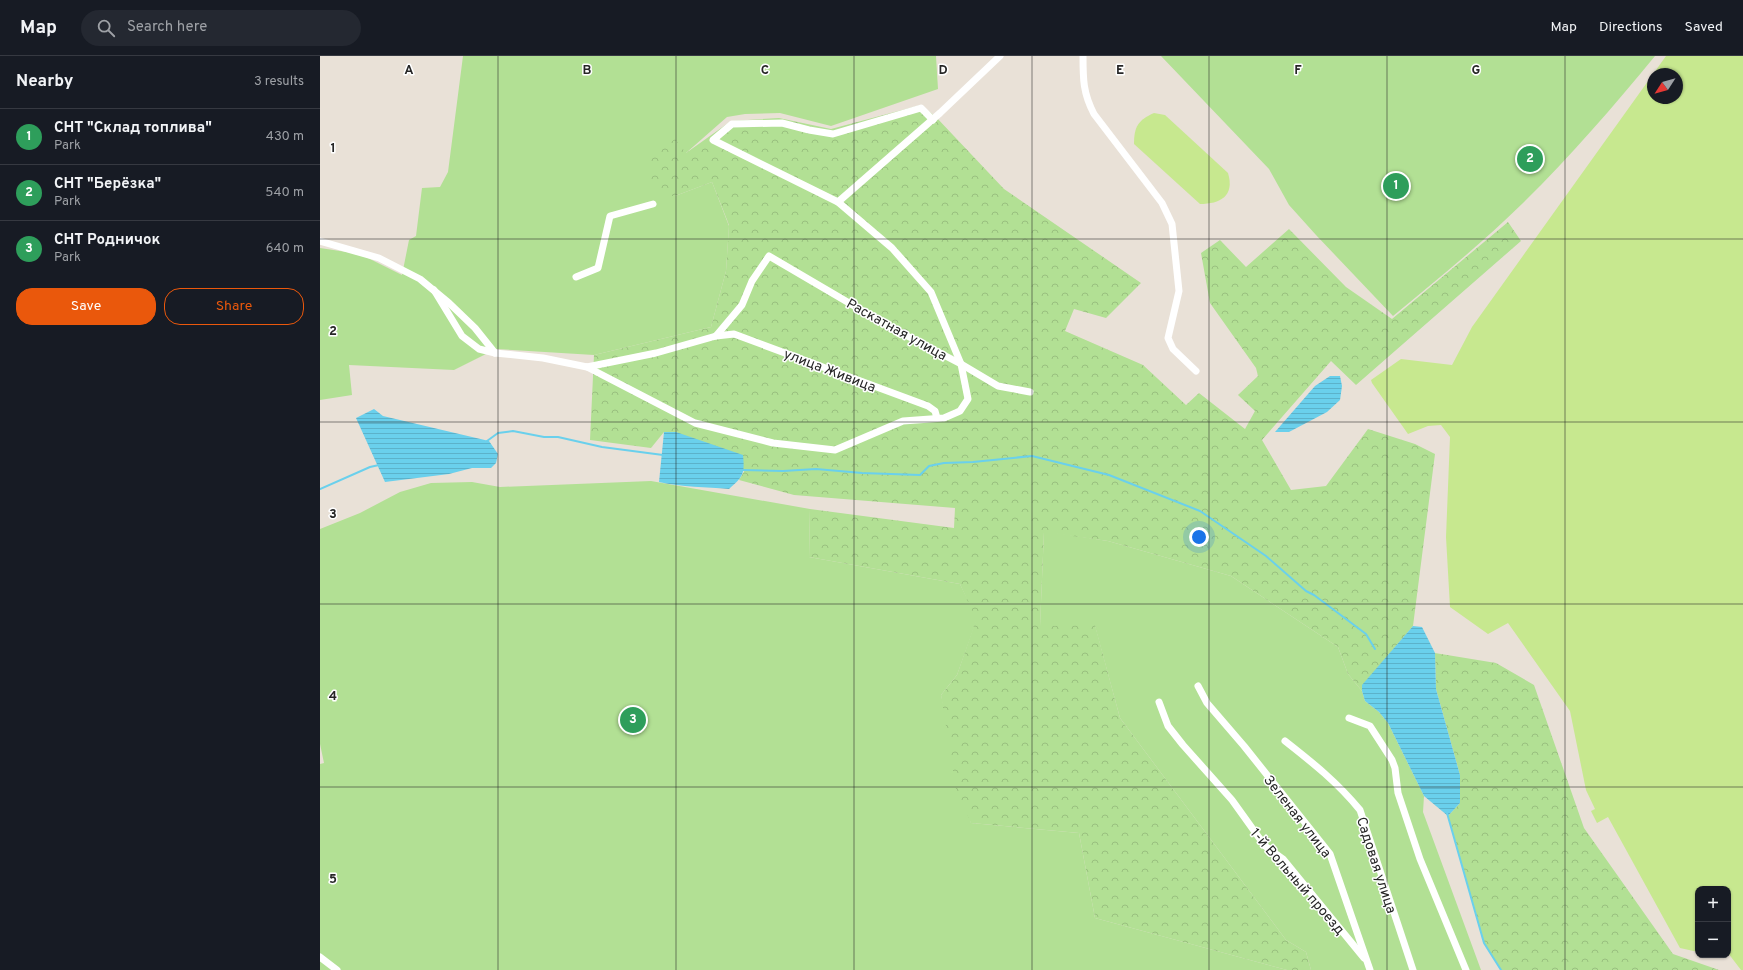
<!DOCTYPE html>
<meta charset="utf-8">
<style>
body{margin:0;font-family:Overpass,sans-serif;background:#242831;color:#f1f3f6}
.controls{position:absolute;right:12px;bottom:12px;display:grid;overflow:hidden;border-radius:8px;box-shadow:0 1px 3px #0004}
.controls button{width:36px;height:36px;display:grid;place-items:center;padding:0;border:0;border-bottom:1px solid #363941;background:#171b24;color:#f1f3f6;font:20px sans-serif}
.compass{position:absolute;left:1327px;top:12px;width:36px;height:36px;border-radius:50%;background:#171b24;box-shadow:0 1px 3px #0004;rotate:234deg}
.you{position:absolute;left:879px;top:481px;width:14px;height:14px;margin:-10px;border:3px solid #fff;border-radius:50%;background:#1a73e8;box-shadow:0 0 0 6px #1a73e833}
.badge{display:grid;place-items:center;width:26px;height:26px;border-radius:50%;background:#ea580c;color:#fff;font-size:13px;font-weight:700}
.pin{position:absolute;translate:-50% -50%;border:2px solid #fff;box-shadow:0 1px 4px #0006}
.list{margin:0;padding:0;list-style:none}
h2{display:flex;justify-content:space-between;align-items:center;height:52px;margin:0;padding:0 16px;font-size:17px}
h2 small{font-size:13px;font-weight:400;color:#9ea1a6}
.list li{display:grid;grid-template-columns:26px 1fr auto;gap:12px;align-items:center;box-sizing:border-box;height:56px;padding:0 16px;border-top:1px solid #363941}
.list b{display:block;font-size:15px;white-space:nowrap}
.list p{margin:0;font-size:13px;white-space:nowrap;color:#9ea1a6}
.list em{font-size:13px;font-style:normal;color:#9ea1a6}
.actions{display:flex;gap:8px;padding:12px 16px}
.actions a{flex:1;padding:9px 0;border:1px solid #ea580c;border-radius:16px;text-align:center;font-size:14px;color:#ea580c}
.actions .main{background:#ea580c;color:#fff}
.icon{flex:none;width:22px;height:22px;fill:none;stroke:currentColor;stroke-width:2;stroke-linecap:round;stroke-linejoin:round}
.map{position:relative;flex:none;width:1423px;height:914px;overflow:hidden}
header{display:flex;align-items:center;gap:24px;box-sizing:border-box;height:56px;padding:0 20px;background:#171b24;border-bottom:1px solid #363941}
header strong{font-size:19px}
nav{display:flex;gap:22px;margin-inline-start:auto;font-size:14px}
.search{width:280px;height:36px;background:#242831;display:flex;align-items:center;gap:10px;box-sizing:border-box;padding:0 14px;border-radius:22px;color:#9ea1a6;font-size:15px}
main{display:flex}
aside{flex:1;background:#171b24}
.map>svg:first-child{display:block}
</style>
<header>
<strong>Map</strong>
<div class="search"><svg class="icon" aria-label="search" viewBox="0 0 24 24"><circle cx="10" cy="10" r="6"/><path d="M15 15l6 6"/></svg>Search here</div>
<nav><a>Map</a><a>Directions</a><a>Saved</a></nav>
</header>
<main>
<aside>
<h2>Nearby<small>3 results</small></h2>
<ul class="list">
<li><span class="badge" style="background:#2e9e5b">1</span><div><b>СНТ &quot;Склад топлива&quot;</b><p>Park</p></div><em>430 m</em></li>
<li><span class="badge" style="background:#2e9e5b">2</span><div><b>СНТ &quot;Берёзка&quot;</b><p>Park</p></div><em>540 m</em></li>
<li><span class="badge" style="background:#2e9e5b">3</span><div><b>СНТ Родничок</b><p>Park</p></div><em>640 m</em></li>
</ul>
<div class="actions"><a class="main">Save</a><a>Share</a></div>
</aside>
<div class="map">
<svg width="1423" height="914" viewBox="0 0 1423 914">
<defs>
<pattern id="forest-crowns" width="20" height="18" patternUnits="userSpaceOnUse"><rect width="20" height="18" fill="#b2e094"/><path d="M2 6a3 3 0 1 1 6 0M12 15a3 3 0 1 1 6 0" fill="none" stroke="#99c07f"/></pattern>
<pattern id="water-rules" width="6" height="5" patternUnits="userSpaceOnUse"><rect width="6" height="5" fill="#6ad0ec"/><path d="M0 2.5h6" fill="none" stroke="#5cb2ca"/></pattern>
</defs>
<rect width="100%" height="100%" fill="#e9e1d7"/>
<!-- grass -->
<g fill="#b2e094">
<path d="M143,0H616L618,33L511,70L460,57L425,58L407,61L366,97L355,140L392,126L409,170L406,215L391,271L274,299L176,293L134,314L29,309L32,339L0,344V192L40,198L82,219L89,184L96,180L102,132L120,131L128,116Z"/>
<path d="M841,0H1335C1293,51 1250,101 1203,147C1162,187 1117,224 1073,260L996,179L969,149L949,113Z"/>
<path d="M331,425L490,453L489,501L640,528L657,563L637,619L621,639L651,767L759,777L775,862L967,914H0V708L4,707L0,688V473L40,457L80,436L111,427L152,426L180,431Z"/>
<path d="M724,475L788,485L911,520L1018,591L1028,618L1042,635L1045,645L1059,656L1068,667L1104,740L1103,756L1161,914H991L986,896L966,884L800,662L775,570H720Z"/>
</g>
<!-- forest -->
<g fill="url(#forest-crowns)">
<path d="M601,49L616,61L684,133L821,227L786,262L754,253L745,275L823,309L866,349L879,337L925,373L935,355L918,339L938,320L936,312L890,247L881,197L900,184L926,211L969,173L1026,231L1072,263L1188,166L1201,185L1036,329L1011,305L942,384L971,434L1006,430L1048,373L1095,388L1115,398L1093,570L1043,629L1042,635L1028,618L1018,591L911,520L788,485L724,476L720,570L775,569L800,662L966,884L986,896L991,914H967L775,862L759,777L651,767L636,733L621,639L637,619L656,564L640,528L489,501L490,453L634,472L635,452L474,439L419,424L425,414L356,376H344L331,392L270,384L274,299L391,271L406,215L409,169L392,126L355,140H351L331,124L329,103L355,83L366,97L411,65L459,62L511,73Z"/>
<path d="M1115,597L1176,607L1214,629L1264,772L1353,898L1399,914H1181L1164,887L1128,760L1140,747V719L1116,633Z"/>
</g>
<!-- pitch -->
<g fill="#c7e88f" fill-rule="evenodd">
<path d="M1346,0H1423V914H1421L1408,897V833H1378V896L1360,892L1288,761L1277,767L1271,755L1275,753L1266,734L1250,655L1188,567L1168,578L1130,551L1126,481L1130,381L1121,369L1108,370L1088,378L1052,327L1051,324L1081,303L1132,309L1152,271ZM1333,18H1357V42H1333Z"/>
<path d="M834,57L845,59L908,117C915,140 900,148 880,148L814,88C814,71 818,64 834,57Z"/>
</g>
<!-- water -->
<g fill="url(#water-rules)">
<path d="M1010,320H1020L1022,330L1020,344L1007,356L969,376H955L995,330Z"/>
<path d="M54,353L63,360L169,385L178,398L176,407L171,412H152L129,418L65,426L36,362Z"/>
<path d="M344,376H356L423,399C425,418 423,421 409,433C386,431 362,431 339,426Z"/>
<path d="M1093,570L1102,571L1115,597L1116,633L1140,719V747L1128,760L1104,740L1068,667L1059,656L1045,645L1042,635V629Z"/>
</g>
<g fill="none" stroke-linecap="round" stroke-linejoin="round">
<!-- stream -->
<g stroke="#6ad0ec" stroke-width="2">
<path d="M167,385L178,377L193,375L224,381H238L282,391L343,399"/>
<path d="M422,414L463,415L496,413L542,417L600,419L609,410L624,407L653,406L712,400L789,419L880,455L946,500L986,535L994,539L1046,578L1055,593"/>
<path d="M0,433L50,411L59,409"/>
<path d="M1127,757L1164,887L1181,914"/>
</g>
<!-- minor -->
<g stroke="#fff" stroke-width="7">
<path d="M763,0C763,23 763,37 774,58L842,147L852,168L859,235L848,282L853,293L876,315"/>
<path d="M518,146L620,57L680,0"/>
<path d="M0,185L59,202L100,223L129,247L155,272L175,297"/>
<path d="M256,221L278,212L290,160L333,148"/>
<path d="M114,234L142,280L159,293L175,297L223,302L267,311L336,297L396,280L422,249L432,225L449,200L570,271L641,308L678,330L710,336"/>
<path d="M396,280L414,278L608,350L615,355L617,362"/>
<path d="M267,311L375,367L453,387L515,394L583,365L624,362L640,355L648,343L641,308L611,236L572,192L518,146L393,84L412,68L462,67L489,74L513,78L601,52L613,64"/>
<path d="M878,630L887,647L924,690L1010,798L1050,914"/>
<path d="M839,646L848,670L863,689L912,744L945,790L963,803L1044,902"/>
<path d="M1029,662L1050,670L1072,704L1075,712L1078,737L1100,803L1146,914"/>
<path d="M965,685C993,707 1017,726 1040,754L1093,914"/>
<path d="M0,901L17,914"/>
</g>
</g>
<!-- grid -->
<path fill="none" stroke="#262626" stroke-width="1" stroke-opacity="0.55" d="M178,0V914M356,0V914M534,0V914M712,0V914M889,0V914M1067,0V914M1245,0V914M0,183H1423M0,366H1423M0,548H1423M0,731H1423"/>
<g text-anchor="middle" stroke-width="3" stroke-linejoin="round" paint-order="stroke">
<!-- street labels -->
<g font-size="14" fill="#262626" stroke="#fff">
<text transform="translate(577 273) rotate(29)" y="5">Раскатная улица</text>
<text transform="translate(510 314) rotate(21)" y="5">улица Живица</text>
<text transform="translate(978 760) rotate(52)" y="5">Зеленая улица</text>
<text transform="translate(1057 809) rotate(72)" y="5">Садовая улица</text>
<text transform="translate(978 825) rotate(49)" y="5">1-й Вольный проезд</text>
</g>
</g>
<g font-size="13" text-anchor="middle" font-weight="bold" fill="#262626" stroke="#fff" stroke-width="3" stroke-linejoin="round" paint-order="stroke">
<text x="89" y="18">A</text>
<text x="267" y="18">B</text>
<text x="445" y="18">C</text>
<text x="623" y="18">D</text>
<text x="800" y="18">E</text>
<text x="978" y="18">F</text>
<text x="1156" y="18">G</text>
<text x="13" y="96">1</text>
<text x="13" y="279">2</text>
<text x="13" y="462">3</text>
<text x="13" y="644">4</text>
<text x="13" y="827">5</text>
</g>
</svg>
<div class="controls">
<button>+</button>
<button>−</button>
</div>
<svg class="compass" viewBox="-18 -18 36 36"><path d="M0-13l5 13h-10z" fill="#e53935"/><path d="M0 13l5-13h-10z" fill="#9ea1a6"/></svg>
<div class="you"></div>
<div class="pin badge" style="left:1076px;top:130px;background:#2e9e5b">1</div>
<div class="pin badge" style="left:1210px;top:103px;background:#2e9e5b">2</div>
<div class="pin badge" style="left:313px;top:664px;background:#2e9e5b">3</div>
</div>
</main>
